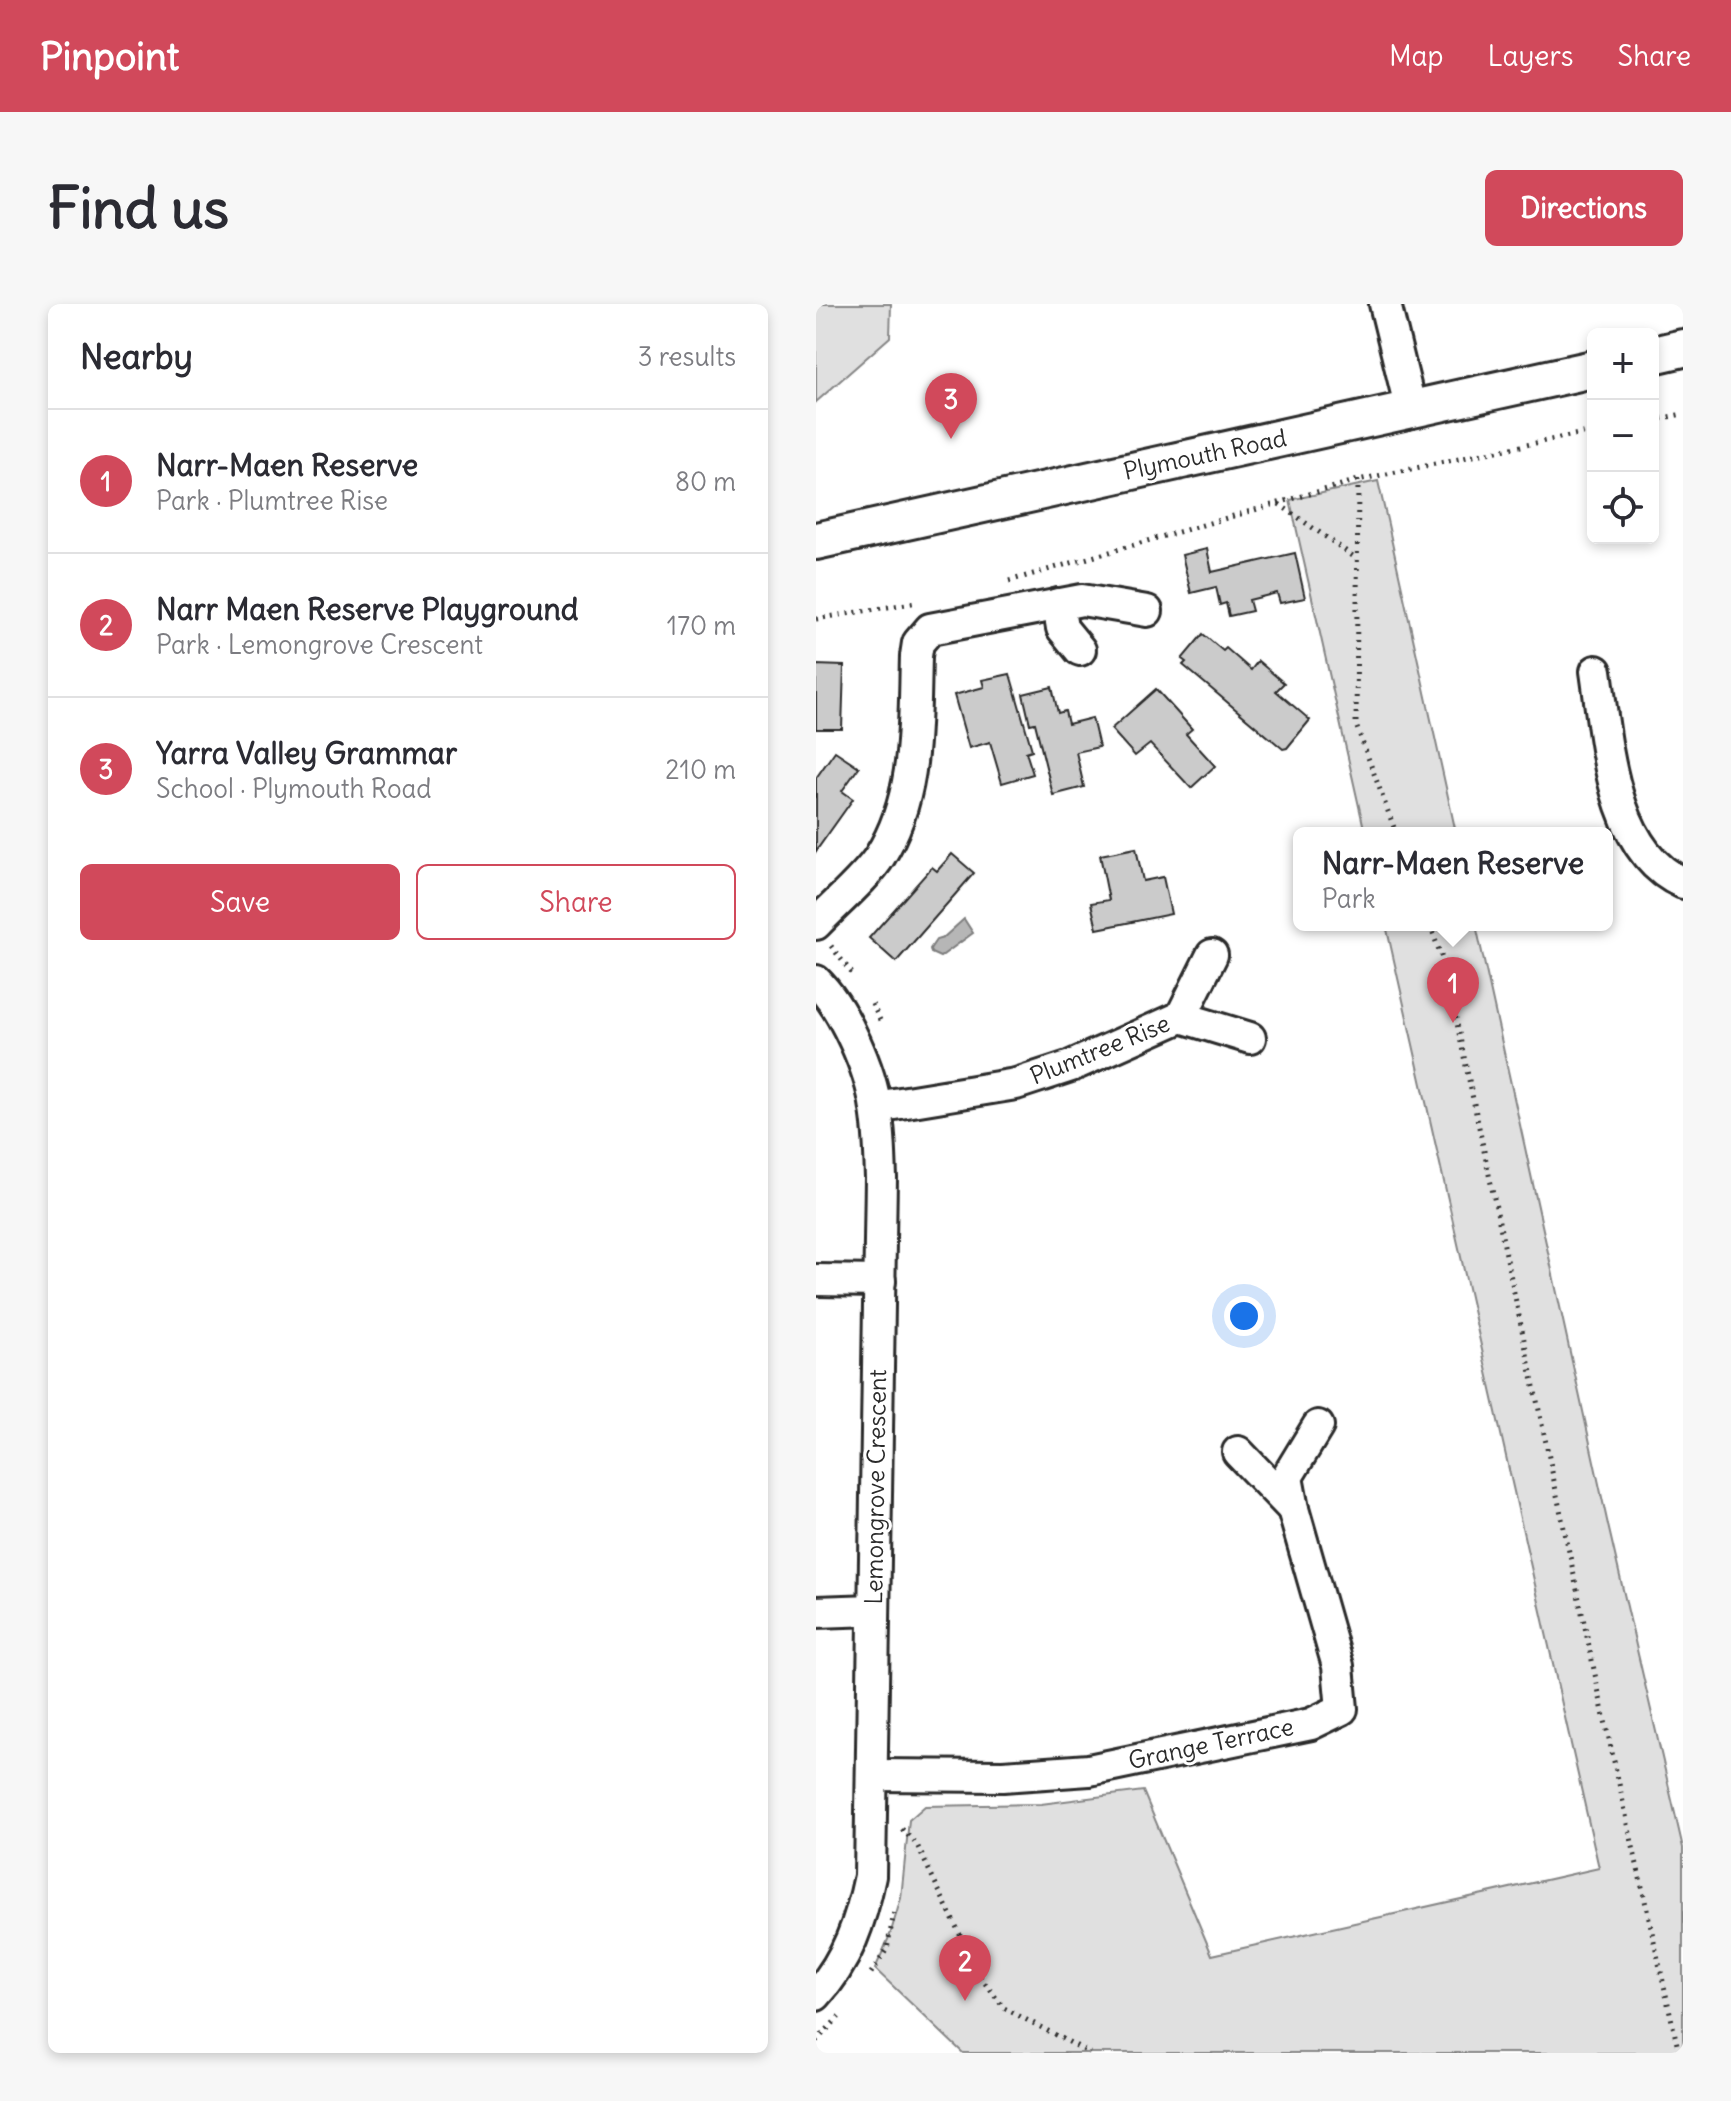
<!DOCTYPE html>
<meta charset="utf-8">
<style>
body{margin:0;font-family:Delius,sans-serif;background:#f7f7f7;color:#2b2b33}
.controls{position:absolute;right:24px;top:24px;display:grid;overflow:hidden;border-radius:12px;box-shadow:0 4px 12px #0003}
.controls button{width:72px;height:72px;display:grid;place-items:center;padding:0;border:0;border-bottom:2px solid #e1e1e2;background:#fff;color:#2b2b33;font:40px sans-serif}
.you{position:absolute;left:428px;top:1012px;width:28px;height:28px;margin:-20px;border:6px solid #fff;border-radius:50%;background:#1a73e8;box-shadow:0 0 0 12px #1a73e833}
.badge{display:grid;place-items:center;width:52px;height:52px;border-radius:50%;background:#d1495b;color:#fff;font-size:26px;font-weight:700}
.pin{position:absolute;translate:-50% -66px;filter:drop-shadow(0 2px 4px #0008)}
.pin::after{content:'';position:absolute;top:42px;width:28px;height:24px;background:inherit;clip-path:polygon(0 0,100% 0,50% 100%)}
.popup{position:absolute;left:477px;top:523px;width:320px;height:104px;box-sizing:border-box;display:grid;place-content:center;border-radius:12px;background:#fff;filter:drop-shadow(0 2px 6px #0005);font-size:26px;white-space:nowrap;color:#7c7c81}
.popup b{font-size:30px;color:#2b2b33}
.popup::after{content:'';position:absolute;left:50%;top:100%;margin-left:-16px;border:16px solid transparent;border-top-color:#fff}
.list{margin:0;padding:0;list-style:none}
h2{display:flex;justify-content:space-between;align-items:center;height:104px;margin:0;padding:0 32px;font-size:34px}
h2 small{font-size:26px;font-weight:400;color:#7c7c81}
.list li{display:grid;grid-template-columns:52px 1fr auto;gap:24px;align-items:center;box-sizing:border-box;height:144px;padding:0 32px;border-top:2px solid #e1e1e2}
.list b{display:block;font-size:30px;white-space:nowrap}
.list p{margin:0;font-size:26px;white-space:nowrap;color:#7c7c81}
.list em{font-size:26px;font-style:normal;color:#7c7c81}
.actions{display:flex;gap:16px;padding:24px 32px}
.actions a{flex:1;padding:18px 0;border:2px solid #d1495b;border-radius:12px;text-align:center;font-size:28px;color:#d1495b}
.actions .main{background:#d1495b;color:#fff}
.icon{flex:none;width:44px;height:44px;fill:none;stroke:currentColor;stroke-width:2;stroke-linecap:round;stroke-linejoin:round}
.map{position:relative;flex:none;width:867px;height:1749px;overflow:hidden;border-radius:12px}
header{display:flex;align-items:center;gap:48px;box-sizing:border-box;height:112px;padding:0 40px;background:#d1495b;color:#fff}
header strong{font-size:38px}
nav{display:flex;gap:44px;margin-inline-start:auto;font-size:28px}
.intro{display:flex;align-items:center;justify-content:space-between;box-sizing:border-box;height:192px;padding:0 48px}
h1{margin:0;font-size:56px}
.button{padding:20px 36px;border-radius:12px;background:#d1495b;color:#fff;font-size:28px;font-weight:700}
main{display:flex;gap:48px;padding:0 48px}
aside{flex:1;background:#fff;border-radius:12px;box-shadow:0 4px 12px #0003}
.map>svg:first-child{display:block}
</style>
<header>
<strong>Pinpoint</strong>
<nav><a>Map</a><a>Layers</a><a>Share</a></nav>
</header>
<div class="intro"><h1>Find us</h1><a class="button">Directions</a></div>
<main>
<aside>
<h2>Nearby<small>3 results</small></h2>
<ul class="list">
<li><span class="badge">1</span><div><b>Narr-Maen Reserve</b><p>Park · Plumtree Rise</p></div><em>80 m</em></li>
<li><span class="badge">2</span><div><b>Narr Maen Reserve Playground</b><p>Park · Lemongrove Crescent</p></div><em>170 m</em></li>
<li><span class="badge">3</span><div><b>Yarra Valley Grammar</b><p>School · Plymouth Road</p></div><em>210 m</em></li>
</ul>
<div class="actions"><a class="main">Save</a><a>Share</a></div>
</aside>
<div class="map">
<svg width="867" height="1749" viewBox="0 0 867 1749">
<rect width="100%" height="100%" fill="#fff"/>
<filter id="ink" filterUnits="userSpaceOnUse"><feTurbulence type="fractalNoise" baseFrequency=".0125" numOctaves="2"/><feDisplacementMap in="SourceGraphic" scale="16" xChannelSelector="R" yChannelSelector="G"/><feConvolveMatrix kernelMatrix="1 2 1 2 8 2 1 2 1" color-interpolation-filters="sRGB"/></filter>
<g filter="url(#ink)">
<!-- green -->
<g fill="#e0e0e0" stroke="#868686" stroke-width="2">
<path d="M0,0H75L74,33L0,98Z"/>
<path d="M562,177L571,216L640,529H549L474,196Z"/>
<path d="M570,621H660L792,1221L867,1544V1749H147L59,1665L74,1631L85,1594L93,1516L109,1502L225,1500L327,1487L396,1651L783,1564Z"/>
</g>
<!-- water -->
<path fill="#b6b6b6" stroke="#7e7e7e" stroke-width="2" d="M148,615L157,629L124,653L115,649L114,645L120,636L127,634Z"/>
<!-- building -->
<g fill="#cbcbcb" stroke="#2b2b2b" stroke-width="2">
<path d="M391,245L396,268L479,249L489,294L464,299L461,289L433,296L436,307L413,312L410,299L404,301L400,283L375,289L366,251Z"/>
<path d="M387,330L407,347L410,344L435,366L442,357L468,379L460,387L494,416L471,444L467,445L367,361L370,358L366,355Z"/>
<path d="M0,361L28,362L26,425H0Z"/>
<path d="M194,370L216,446L210,448L217,470L186,479L174,438L153,444L138,391L168,383L166,376Z"/>
<path d="M236,383L242,409L249,407L252,420L276,414L283,443L260,448L268,483L237,491L219,419L214,420L207,390Z"/>
<path d="M340,385L376,425L370,430L399,462L375,484L334,440L319,452L295,425Z"/>
<path d="M19,447L43,463L26,487L37,495L0,547V474Z"/>
<path d="M320,544L327,577L347,573L355,610L281,625L275,599L293,596L284,551Z"/>
<path d="M136,550L158,569L80,658L53,634L116,563L121,567Z"/>
</g>
<g fill="none" stroke-linecap="round" stroke-linejoin="round">
<!-- minor casing -->
<g stroke="#2b2b2b" stroke-width="36">
<g id="minor">
<path d="M569,0L595,106"/>
<path d="M242,300L246,324L264,346"/>
<path d="M780,367C790,434 795,548 867,579"/>
<path d="M0,620C17,602 52,572 64,552C102,492 98,420 100,352L102,339L114,325L266,296L331,307"/>
<path d="M396,651L365,713L434,734"/>
<path d="M0,677C28,704 55,767 60,805C64,828 64,851 65,874L54,1572C45,1616 31,1658 0,1691"/>
<path d="M60,803L200,780L255,762L365,713"/>
<path d="M0,976L64,977"/>
<path d="M422,1148L477,1205"/>
<path d="M0,1308L58,1306"/>
<path d="M56,1471L187,1472L273,1466L495,1420L526,1405L522,1362L477,1205L471,1173L502,1122"/>
</g>
</g>
<!-- major casing -->
<g stroke="#2b2b2b" stroke-width="42">
<g id="major">
<path d="M837,51L867,44"/>
<path d="M0,237L777,65"/>
</g>
</g>
<!-- path -->
<g stroke="#2b2b2b" stroke-width="5" stroke-dasharray="2 6" stroke-linecap="butt">
<path d="M837,116L867,110"/>
<path d="M542,176L540,421L580,529"/>
<path d="M463,200L541,255"/>
<path d="M193,277L542,176L777,127"/>
<path d="M0,315L102,298"/>
<path d="M614,621L629,663L787,1408L863,1749"/>
<path d="M15,642L38,672"/>
<path d="M56,700L66,720"/>
<path d="M86,1525L101,1541L165,1674L188,1704L274,1749"/>
<path d="M55,1669L71,1645L78,1609"/>
<path d="M0,1737L23,1713"/>
</g>
<!-- minor -->
<use href="#minor" stroke="#fff" stroke-width="30"/>
<!-- major -->
<use href="#major" stroke="#fff" stroke-width="36"/>
</g>
</g>
<g text-anchor="middle" stroke-width="6" stroke-linejoin="round" paint-order="stroke">
<!-- street labels -->
<g font-size="24" fill="#2b2b2b" stroke="#fff">
<text transform="translate(389 151) rotate(-12)" y="8">Plymouth Road</text>
<text transform="translate(284 746) rotate(-22)" y="8">Plumtree Rise</text>
<text transform="translate(60 1183) rotate(-89)" y="8">Lemongrove Crescent</text>
<text transform="translate(395 1440) rotate(-12)" y="8">Grange Terrace</text>
</g>
</g>
</svg>
<div class="controls">
<button>+</button>
<button>−</button>
<button><svg class="icon" aria-label="locate" viewBox="0 0 24 24"><circle cx="12" cy="12" r="6"/><path d="M12 2v4M12 18v4M2 12h4M18 12h4"/></svg></button>
</div>
<div class="you"></div>
<div class="pin badge" style="left:637px;top:719px">1</div>
<div class="popup"><b>Narr-Maen Reserve</b>Park</div>
<div class="pin badge" style="left:149px;top:1697px">2</div>
<div class="pin badge" style="left:135px;top:135px">3</div>
</div>
</main>
